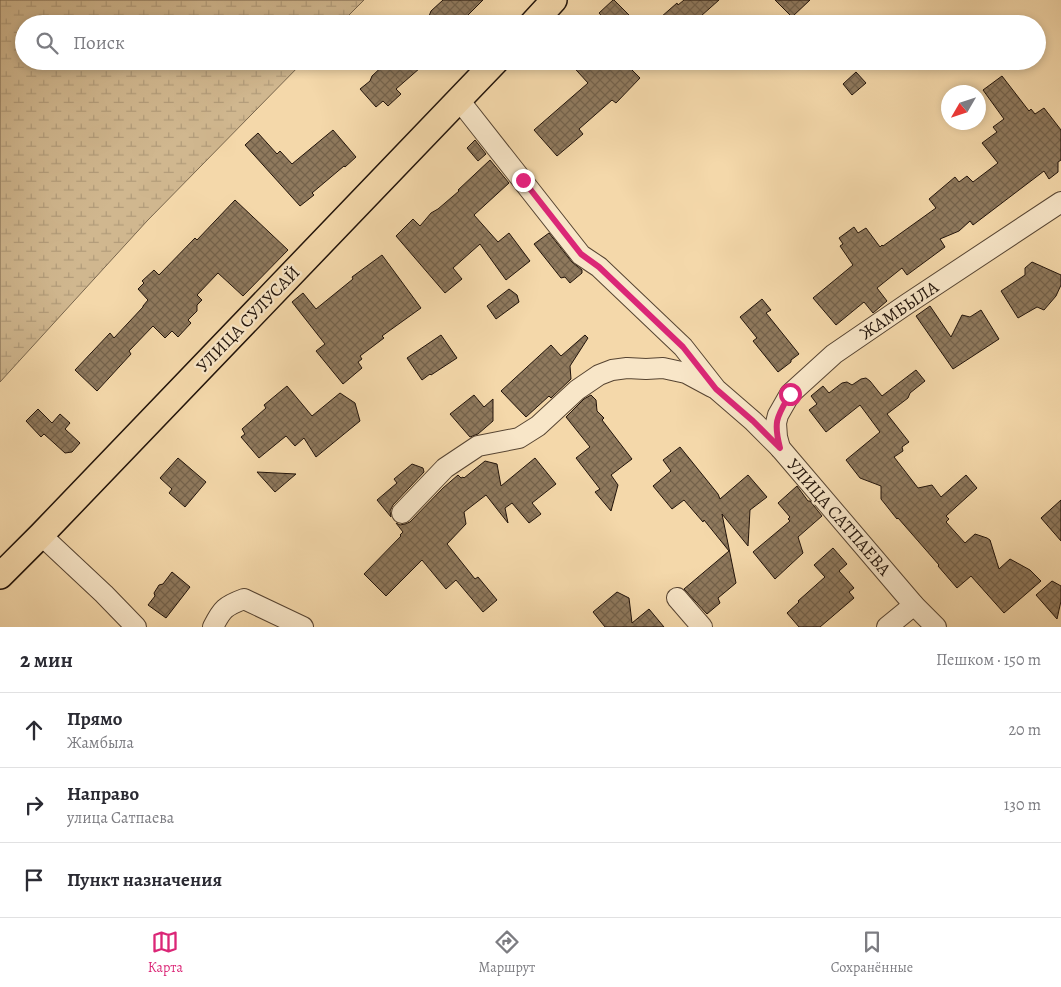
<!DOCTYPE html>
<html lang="ru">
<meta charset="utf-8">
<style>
body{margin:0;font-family:Alegreya,serif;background:#f7f7f7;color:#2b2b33}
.compass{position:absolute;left:941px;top:85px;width:45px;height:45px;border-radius:50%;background:#fff;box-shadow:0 2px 8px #0003;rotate:231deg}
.stop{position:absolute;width:15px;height:15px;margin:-11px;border:4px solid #db2777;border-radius:50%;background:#fff}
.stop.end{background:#db2777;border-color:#fff;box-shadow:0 1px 5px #0008}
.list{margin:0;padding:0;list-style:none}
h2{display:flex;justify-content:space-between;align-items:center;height:65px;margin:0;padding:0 20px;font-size:21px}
h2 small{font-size:16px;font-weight:400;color:#7c7c81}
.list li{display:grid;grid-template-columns:32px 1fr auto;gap:15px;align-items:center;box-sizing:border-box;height:75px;padding:0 20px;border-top:1px solid #e1e1e2}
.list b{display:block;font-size:19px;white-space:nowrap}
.list p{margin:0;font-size:16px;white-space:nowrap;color:#7c7c81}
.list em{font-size:16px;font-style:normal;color:#7c7c81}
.icon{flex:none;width:28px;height:28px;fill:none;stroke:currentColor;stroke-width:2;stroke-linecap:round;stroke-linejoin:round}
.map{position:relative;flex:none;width:1061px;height:627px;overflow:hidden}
.search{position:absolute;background:#fff;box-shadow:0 2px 8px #0003;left:15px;right:15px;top:15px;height:55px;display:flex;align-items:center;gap:12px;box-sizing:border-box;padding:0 18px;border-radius:28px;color:#7c7c81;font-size:19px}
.sheet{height:290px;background:#fff}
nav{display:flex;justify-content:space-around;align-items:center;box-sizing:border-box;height:70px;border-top:1px solid #e1e1e2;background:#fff;font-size:14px;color:#7c7c81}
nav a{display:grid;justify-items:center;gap:2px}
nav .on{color:#db2777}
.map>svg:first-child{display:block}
</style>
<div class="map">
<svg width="1061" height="627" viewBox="0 0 1061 627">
<defs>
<pattern id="wetland-marsh" width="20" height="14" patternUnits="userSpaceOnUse" patternTransform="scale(1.25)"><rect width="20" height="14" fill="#d0b78f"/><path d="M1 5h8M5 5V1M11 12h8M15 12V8" fill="none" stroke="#b29c7a"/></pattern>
<pattern id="building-cross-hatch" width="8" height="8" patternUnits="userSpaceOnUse" patternTransform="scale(1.25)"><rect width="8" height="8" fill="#8f795d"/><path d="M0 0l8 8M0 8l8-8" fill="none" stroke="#74624b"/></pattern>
</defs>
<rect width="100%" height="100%" fill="#f4d8aa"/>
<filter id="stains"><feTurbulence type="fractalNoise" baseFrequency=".004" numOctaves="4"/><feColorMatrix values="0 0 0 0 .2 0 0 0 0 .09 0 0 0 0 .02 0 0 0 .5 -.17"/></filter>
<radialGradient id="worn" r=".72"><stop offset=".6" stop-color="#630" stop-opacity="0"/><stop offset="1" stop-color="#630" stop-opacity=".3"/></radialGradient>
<!-- wetland -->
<path fill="url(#wetland-marsh)" stroke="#78654c" d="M0,0H364L340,24H24V61H304L147,221L0,382Z"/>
<!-- building -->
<g fill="url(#building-cross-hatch)" stroke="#21130a">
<path d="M443,0H483L459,24H426L431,11Z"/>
<path d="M613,0H614L638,24H609L599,13Z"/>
<path d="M684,0H719L692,24H653L677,3L678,5Z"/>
<path d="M775,0H810L792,17Z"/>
<path d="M388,61H428L396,89L401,94L388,106L383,101L376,107L360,89L370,81L372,76Z"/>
<path d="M568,61H623L640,78L616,103L612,100L579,129L583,134L557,156L534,130L588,83Z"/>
<path d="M856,72L866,83L852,95L843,84Z"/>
<path d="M1002,76L1029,111L1031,109L1035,114L1044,108L1061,130V160L1058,162V172L1049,179L1044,171L973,225L970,221L959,231L940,239L945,247L907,275L902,268L877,288L887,301L873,313L864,302L836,325L813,298L853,265L840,246L843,244L839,238L854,227L858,233L866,228L880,247L882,245L883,246L936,208L929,199L955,177L959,182L967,176L973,182L998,163L982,143L997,132L993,127L1004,119L983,90Z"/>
<path d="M333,130L356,157L345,167L344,166L312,193L314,195L300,206L245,145L258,133L277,154L280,151L292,164Z"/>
<path d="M475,140L486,154L478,161L467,148Z"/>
<path d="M490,160L509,183L474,215L498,242L509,233L530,261L506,280L480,244L453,268L462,279L445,293L396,236L413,219L420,226L431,213L438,209L459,191L458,190Z"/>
<path d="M235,200L288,250L243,296L218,273L197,295L202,300L197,305V311L188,320L191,323L178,337L172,331L165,338L153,326L129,351L131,354L97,391L75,370L110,333L114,338L143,307V306L148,300L138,289L144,283L142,281L154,270L159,275L195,238L197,240Z"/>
<path d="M549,233L572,262L582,270V273L570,283L565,277L561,278L534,244Z"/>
<path d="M382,255L421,308L382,336L384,338L360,356L362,359L358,362L362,368L343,384L316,351L325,344L292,302L303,293L316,309L353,279L352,277Z"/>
<path d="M1032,262L1061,275V285L1056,296L1044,310L1037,307L1018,318L1001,291L1025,275V268Z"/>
<path d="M509,289L517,295L519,302L496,319L487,306Z"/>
<path d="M762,299L771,310L766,313L799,354L791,360V362L778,372L753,341L757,338L740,317Z"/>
<path d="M930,306L951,337L962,315L970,317L981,310L999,339L953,369L916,316Z"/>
<path d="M441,335L457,358L431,375L430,374L422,380L407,358Z"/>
<path d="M585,335L588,338L570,366L571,379L551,398L549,396L526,417L501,391L551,345L561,356Z"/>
<path d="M916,370L925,381L910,393L908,398L887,414L909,442L902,447L903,451L894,457L918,488L932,485L941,497L966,475L977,488L946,516L949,519L946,522L965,543L975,534L987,538L990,540L999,569L1010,559L1030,570L1041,581L1004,613L971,576L957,588L938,566L939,565L898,518L897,519L881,499V486L860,478L846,460L880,432L860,405L826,432L809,410L817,404L811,396L823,386L829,393L842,383L847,382L852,385L861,379L866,378L870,381L882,396Z"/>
<path d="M287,386L312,416L340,393L355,403L360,421L316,457L304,438L295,446L286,436L259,458L241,437L245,434L242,429L266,408L264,405Z"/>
<path d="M474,395L484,407L493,399V421L478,434L470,437L450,414Z"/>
<path d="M591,395L596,400L597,411L604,418L602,420L632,459L611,475L618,485L611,511L595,492L600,489L576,458L590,447L566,417L584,399Z"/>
<path d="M38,409L52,423L60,414L70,423L65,429L80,443L72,452L65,453L44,434L41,437L26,421Z"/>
<path d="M680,447L718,494L720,499L748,475L767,497L750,510L748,546L722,514L736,583L718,598L720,603L707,614L684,589L729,551L704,520L703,522L684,500L672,509L653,486L671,471L663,460Z"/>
<path d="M178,458L206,482L185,507L169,493L172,489L160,478Z"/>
<path d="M535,458L556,484L532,503L541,514L529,523L512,503L505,508L508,523L486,495L464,512L466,524L447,544L475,579L478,577L497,600L483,612L456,580L446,589L422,560L386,596L364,574L401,536L400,535L403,532L396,523L400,525L405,524L410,522L443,488L458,475L461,478L463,477L464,478L485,461L497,464L501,486Z"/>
<path d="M412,464L423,468L424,472L393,505L390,511L391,517L377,500L397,483L394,479Z"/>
<path d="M257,472L296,474L275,492Z"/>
<path d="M797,486L808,501H810L822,516L798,537L803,553L775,579L753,552L790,521L788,519L790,517L778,503Z"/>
<path d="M1061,500V541L1041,518Z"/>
<path d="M833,548L847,564L839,571L854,588L849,592L854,598L820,627H799L787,613L799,602L798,601L825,577L814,565Z"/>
<path d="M172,572L190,587L166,618L148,605L155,596L154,593L159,585L163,584Z"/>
<path d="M1052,581L1061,586V601L1057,619L1036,595Z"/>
<path d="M617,592L629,598L632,623L649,609L664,627H605L593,612Z"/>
</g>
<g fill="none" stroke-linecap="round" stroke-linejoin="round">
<!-- minor casing -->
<g stroke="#564432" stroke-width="22">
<g id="minor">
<path d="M459,100L581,255L599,267L683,347L716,389L753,421L780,448L914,605L936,627"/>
<path d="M780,448L777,437L776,423L778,415L790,394L834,354L907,304L1061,202"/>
<path d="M402,513L445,468L478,446L519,438L538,426L577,390L599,375L612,370L627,368L646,369L663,368L686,373L712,387"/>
<path d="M41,535L104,594L136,627"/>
<path d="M677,598L702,627"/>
<path d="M213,627C222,609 225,606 244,599L303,627"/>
<path d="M887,627L914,605"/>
</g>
</g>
<!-- major casing -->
<g stroke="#21130a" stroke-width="28">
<g id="major">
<path d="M532,24L554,0"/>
<path d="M0,576L41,535L496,61"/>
</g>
</g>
<!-- minor -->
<use href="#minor" stroke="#f8e6c8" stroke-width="20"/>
<!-- major -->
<use href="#major" stroke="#f4d8aa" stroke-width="25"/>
</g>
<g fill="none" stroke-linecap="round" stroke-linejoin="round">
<!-- route -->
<path stroke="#db2777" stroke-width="6" d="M523,180L581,254L599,267L683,347L716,389L753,421L780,448C773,421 777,417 790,394"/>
</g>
<g text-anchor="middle" stroke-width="4.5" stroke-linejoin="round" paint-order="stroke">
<!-- street labels -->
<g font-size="18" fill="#21130a" stroke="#f8e6c8">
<text transform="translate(899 310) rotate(-34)" y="6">ЖАМБЫЛА</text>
<text transform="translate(248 319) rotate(-46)" y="6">УЛИЦА СУЛУСАЙ</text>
<text transform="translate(839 517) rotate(49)" y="6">УЛИЦА САТПАЕВА</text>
</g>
</g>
<rect width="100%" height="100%" filter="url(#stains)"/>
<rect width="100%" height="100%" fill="url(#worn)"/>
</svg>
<svg class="compass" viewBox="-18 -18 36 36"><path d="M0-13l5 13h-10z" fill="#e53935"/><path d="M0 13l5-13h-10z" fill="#7c7c81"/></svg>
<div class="stop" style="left:790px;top:394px"></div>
<div class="stop end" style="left:523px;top:180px"></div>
<div class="search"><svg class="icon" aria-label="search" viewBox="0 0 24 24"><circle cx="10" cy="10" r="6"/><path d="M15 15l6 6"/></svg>Поиск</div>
</div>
<section class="sheet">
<h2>2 мин<small>Пешком · 150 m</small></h2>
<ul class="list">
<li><svg class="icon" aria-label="ahead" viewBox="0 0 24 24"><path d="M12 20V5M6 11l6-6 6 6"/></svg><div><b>Прямо</b><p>Жамбыла</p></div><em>20 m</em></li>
<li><svg class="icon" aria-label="right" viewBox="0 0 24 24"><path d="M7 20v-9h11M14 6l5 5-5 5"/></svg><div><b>Направо</b><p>улица Сатпаева</p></div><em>130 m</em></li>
<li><svg class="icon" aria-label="arrive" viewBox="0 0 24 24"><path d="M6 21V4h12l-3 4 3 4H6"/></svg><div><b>Пункт назначения</b></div></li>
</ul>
</section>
<nav>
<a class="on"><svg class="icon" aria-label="map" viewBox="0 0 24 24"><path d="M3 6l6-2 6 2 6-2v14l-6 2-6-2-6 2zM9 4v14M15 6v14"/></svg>Карта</a>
<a><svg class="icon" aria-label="directions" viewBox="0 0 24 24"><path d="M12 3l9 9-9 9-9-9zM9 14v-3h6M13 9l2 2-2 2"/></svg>Маршрут</a>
<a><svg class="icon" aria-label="saved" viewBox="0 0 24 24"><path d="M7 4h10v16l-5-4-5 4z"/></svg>Сохранённые</a>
</nav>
